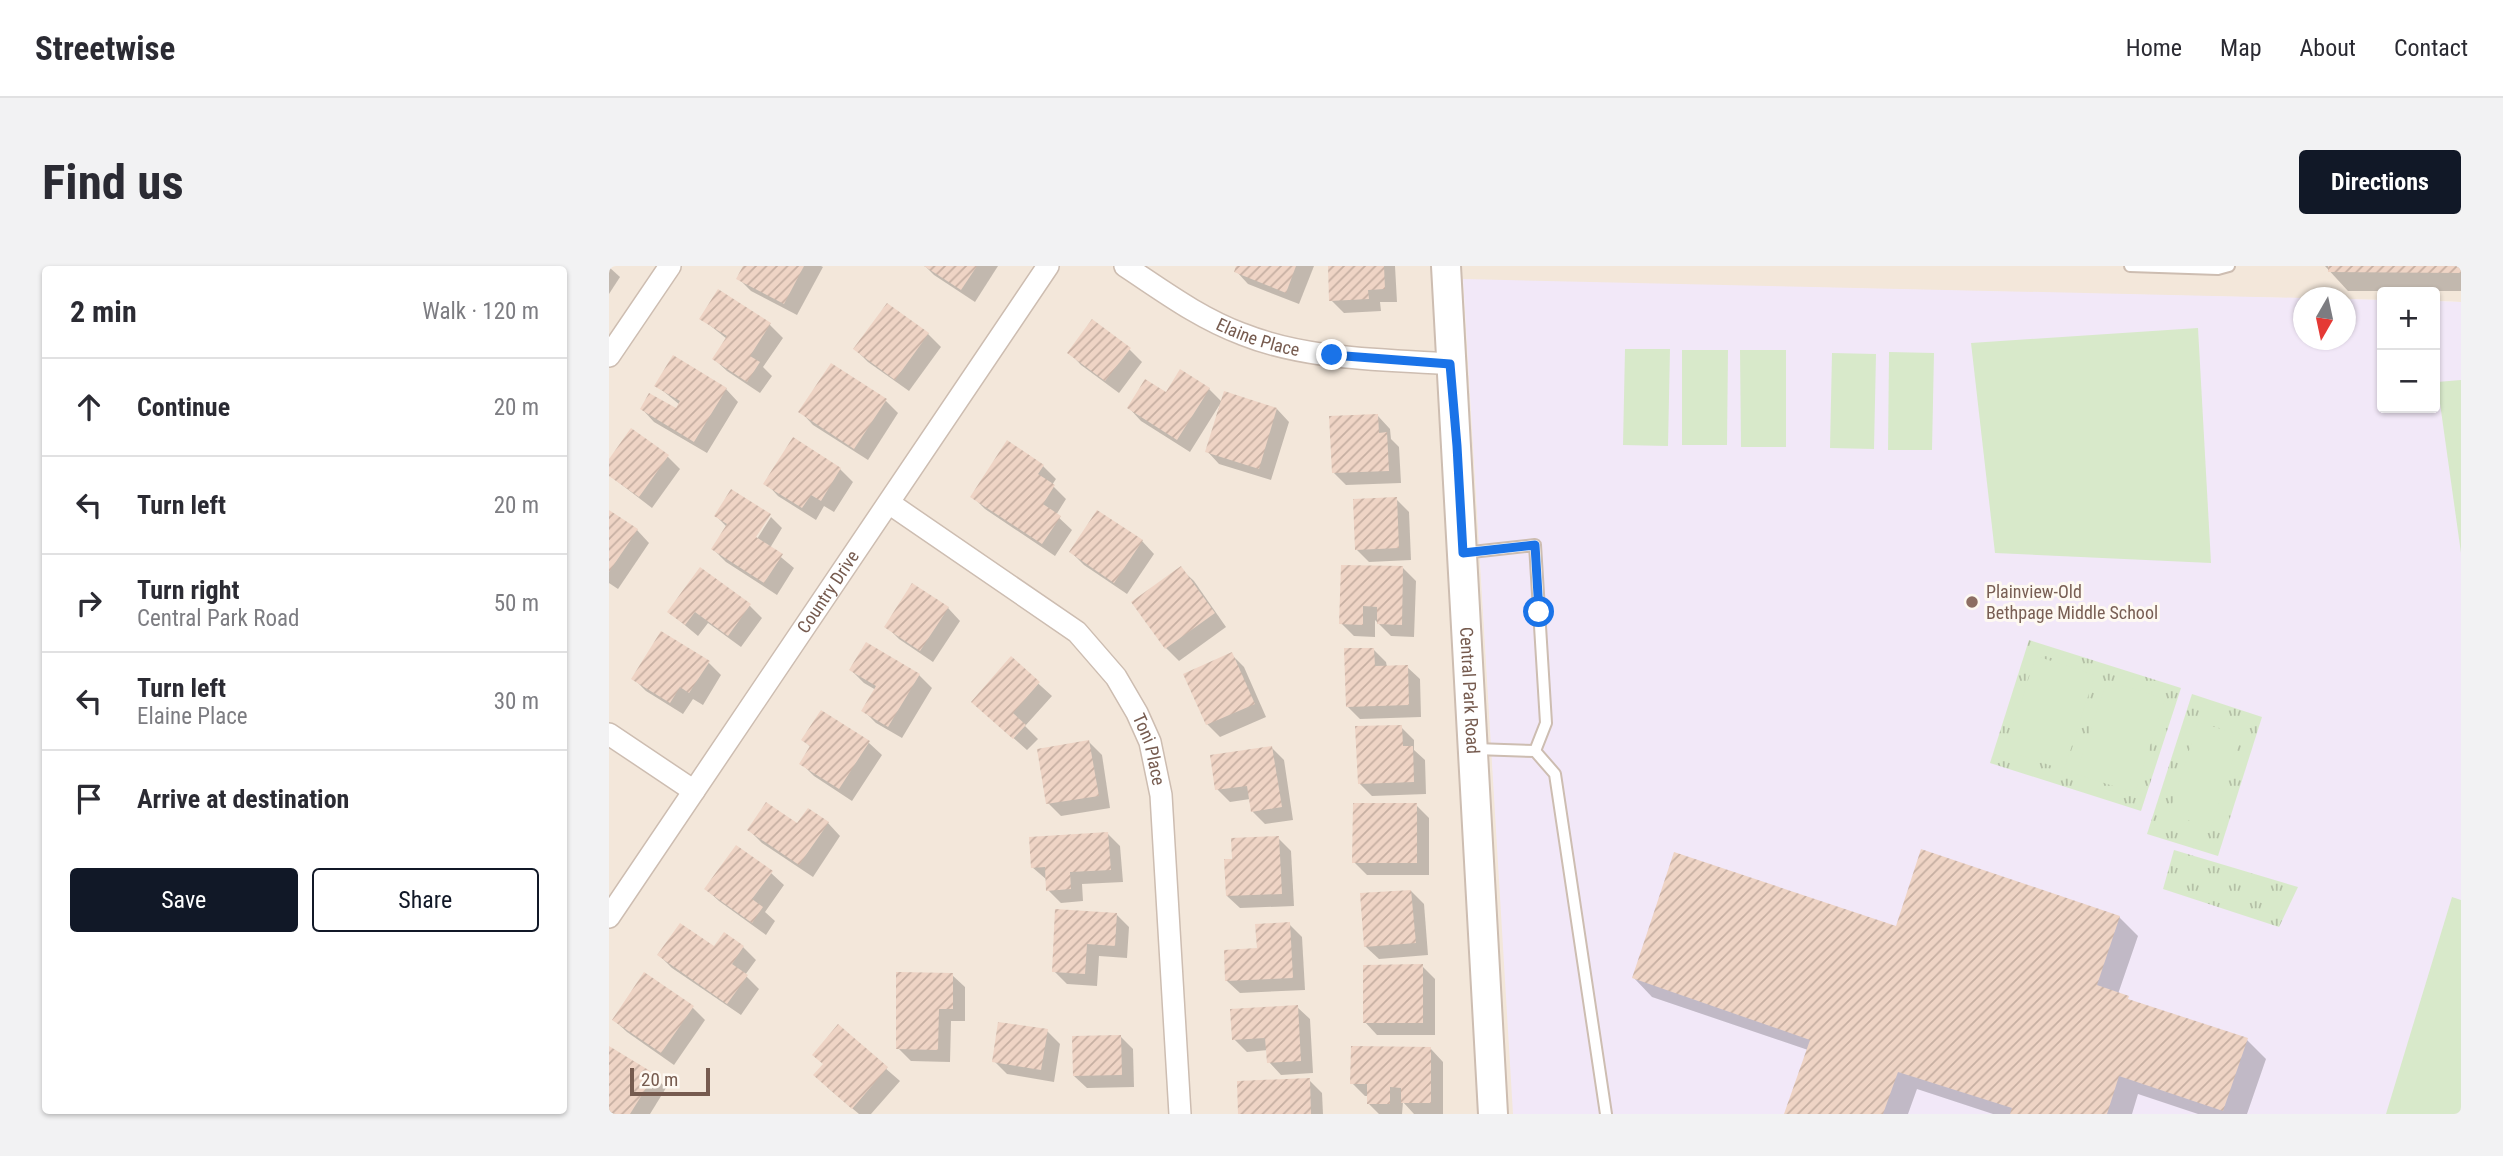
<!DOCTYPE html>
<meta charset="utf-8">
<style>
body{margin:0;font-family:"Roboto Condensed",sans-serif;background:#f2f2f3;color:#2b2b33}
.controls{position:absolute;right:21px;top:21px;display:grid;overflow:hidden;border-radius:7px;box-shadow:0 2px 5px #0004}
.controls button{width:63px;height:63px;display:grid;place-items:center;padding:0;border:0;border-bottom:2px solid #e1e1e2;background:#fff;color:#2b2b33;font:35px sans-serif}
.compass{position:absolute;left:1684px;top:21px;width:63px;height:63px;border-radius:50%;background:#fff;box-shadow:0 2px 5px #0004;rotate:189deg}
.scale{position:absolute;left:21px;bottom:18px;width:80px;box-sizing:border-box;padding-left:7px;border:4px solid #765b4f;border-top:0;font-size:19px;line-height:24px;white-space:nowrap;color:#765b4f;-webkit-text-stroke:5px #fef9f2;paint-order:stroke}
.stop{position:absolute;width:21px;height:21px;margin:-16px;border:5px solid #1a73e8;border-radius:50%;background:#fff}
.stop.end{background:#1a73e8;border-color:#fff;box-shadow:0 2px 7px #0008}
.list{margin:0;padding:0;list-style:none}
h2{display:flex;justify-content:space-between;align-items:center;height:91px;margin:0;padding:0 28px;font-size:30px}
h2 small{font-size:23px;font-weight:400;color:#7c7c81}
.list li{display:grid;grid-template-columns:46px 1fr auto;gap:21px;align-items:center;box-sizing:border-box;height:98px;padding:0 28px;border-top:2px solid #e1e1e2}
.list b{display:block;font-size:26px;white-space:nowrap}
.list p{margin:0;font-size:23px;white-space:nowrap;color:#7c7c81}
.list em{font-size:23px;font-style:normal;color:#7c7c81}
.actions{display:flex;gap:14px;padding:21px 28px}
.actions a{flex:1;padding:16px 0;border:2px solid #111827;border-radius:7px;text-align:center;font-size:24px;color:#111827}
.actions .main{background:#111827;color:#fff}
.icon{flex:none;width:38px;height:38px;fill:none;stroke:currentColor;stroke-width:2;stroke-linecap:round;stroke-linejoin:round}
.map{position:relative;flex:none;width:1852px;height:848px;overflow:hidden;border-radius:7px}
header{display:flex;align-items:center;gap:42px;box-sizing:border-box;height:98px;padding:0 35px;background:#fff;border-bottom:2px solid #e1e1e2}
header strong{font-size:33px}
nav{display:flex;gap:38px;margin-inline-start:auto;font-size:24px}
.intro{display:flex;align-items:center;justify-content:space-between;box-sizing:border-box;height:168px;padding:0 42px}
h1{margin:0;font-size:49px}
.button{padding:18px 32px;border-radius:7px;background:#111827;color:#fff;font-size:24px;font-weight:700}
main{display:flex;gap:42px;padding:0 42px}
aside{flex:1;background:#fff;border-radius:7px;box-shadow:0 2px 5px #0004}
.map>svg:first-child{display:block}
</style>
<header>
<strong>Streetwise</strong>
<nav><a>Home</a><a>Map</a><a>About</a><a>Contact</a></nav>
</header>
<div class="intro"><h1>Find us</h1><a class="button">Directions</a></div>
<main>
<aside>
<h2>2 min<small>Walk · 120 m</small></h2>
<ul class="list">
<li><svg class="icon" aria-label="ahead" viewBox="0 0 24 24"><path d="M12 20V5M6 11l6-6 6 6"/></svg><div><b>Continue</b></div><em>20 m</em></li>
<li><svg class="icon" aria-label="left" viewBox="0 0 24 24"><path d="M17 20v-9H6M10 6l-5 5 5 5"/></svg><div><b>Turn left</b></div><em>20 m</em></li>
<li><svg class="icon" aria-label="right" viewBox="0 0 24 24"><path d="M7 20v-9h11M14 6l5 5-5 5"/></svg><div><b>Turn right</b><p>Central Park Road</p></div><em>50 m</em></li>
<li><svg class="icon" aria-label="left" viewBox="0 0 24 24"><path d="M17 20v-9H6M10 6l-5 5 5 5"/></svg><div><b>Turn left</b><p>Elaine Place</p></div><em>30 m</em></li>
<li><svg class="icon" aria-label="arrive" viewBox="0 0 24 24"><path d="M6 21V4h12l-3 4 3 4H6"/></svg><div><b>Arrive at destination</b></div></li>
</ul>
<div class="actions"><a class="main">Save</a><a>Share</a></div>
</aside>
<div class="map">
<svg width="1852" height="848" viewBox="0 0 1852 848">
<defs>
<pattern id="grass-tufts" width="24" height="20" patternUnits="userSpaceOnUse" patternTransform="scale(1.75)"><rect width="24" height="20" fill="#d8e9ca"/><path d="M3 7l-1-3M5 7V3M7 7l1-3M15 17l-1-3M17 17v-4M19 17l1-3" fill="none" stroke="#b4c0a6"/></pattern>
<pattern id="building-hatch" width="6" height="6" patternUnits="userSpaceOnUse" patternTransform="scale(1.75)"><rect width="6" height="6" fill="#efd4c5"/><path d="M-1 1l2-2M0 6l6-6M5 7l2-2" fill="none" stroke="#c6afa2"/></pattern>
</defs>
<rect width="100%" height="100%" fill="#fcf5eb"/>
<!-- residential -->
<path fill="#f3e7da" d="M0,0H1852V36L1826,35V26H1773V34L854,14L905,848H0Z"/>
<!-- education -->
<path fill="#f2e8f8" d="M854,13L1694,32V74H1736L1737,33L1773,34V142H1826V35L1852,36V848H904Z"/>
<!-- grass -->
<g fill="url(#grass-tufts)">
<path d="M1420,374L1572,422L1532,545L1381,497Z"/>
<path d="M1583,428L1653,451L1609,590L1538,568Z"/>
<path d="M1565,584L1689,621L1670,661L1554,623Z"/>
</g>
<!-- garden -->
<g fill="#d8e9ca">
<path d="M1589,62L1602,297L1386,287L1362,77Z"/>
<path d="M1016,83H1061L1059,180L1014,179Z"/>
<path d="M1073,84H1119L1118,179H1073Z"/>
<path d="M1131,84H1177V181H1132Z"/>
<path d="M1280,86L1325,87L1323,184H1279Z"/>
<path d="M1223,87L1267,88L1265,183L1221,182Z"/>
<path d="M1852,114V287L1828,116Z"/>
<path d="M1427,390L1486,409L1455,504L1396,484Z"/>
<path d="M1498,414L1556,433L1526,527L1467,508Z"/>
<path d="M1589,456L1632,469L1602,562L1560,548Z"/>
<path d="M1843,631L1852,634V848H1777Z"/>
</g>
<!-- shadow -->
<g fill="#0003">
<path d="M136,0H212L214,1L188,49L142,25L129,12Z"/>
<path d="M316,0H389L366,36L325,9Z"/>
<path d="M629,0H705L690,38L639,18L627,5Z"/>
<path d="M720,0H786L788,36H771L772,45L735,47L722,34Z"/>
<path d="M1716,0H1852V25H1739Z"/>
<path d="M0,1L11,11L0,28Z"/>
<path d="M110,26L161,59L174,72L154,101L163,110L151,127L118,105L105,93L118,73L93,53Z"/>
<path d="M278,39L319,68L332,81L300,125L259,96L246,83Z"/>
<path d="M520,83L533,96L510,127L472,99L460,86Z"/>
<path d="M47,119L117,123L129,136L98,187L45,156L33,143L67,145L71,139Z"/>
<path d="M600,123L613,136L668,143L680,156L662,214L610,198L598,185L611,138L581,186L532,155L520,142L557,129Z"/>
<path d="M277,135L289,147L259,194L204,159L192,146Z"/>
<path d="M769,150L781,163L782,173L790,181L792,217L737,219L724,206Z"/>
<path d="M59,191L71,203L43,242L0,209V196Z"/>
<path d="M434,200L447,213L443,219L457,233L447,249L463,264L446,290L376,243L363,230Z"/>
<path d="M231,203L244,216L225,246L215,240L207,254L169,230L157,217Z"/>
<path d="M122,225L161,250H158L141,278L144,279L162,251L173,262L161,282L185,302L168,329L117,296L104,283L118,261L107,250Z"/>
<path d="M787,233L800,246L802,294L760,296L747,283Z"/>
<path d="M0,246L28,264L40,277L9,323L0,317Z"/>
<path d="M533,275L545,288L518,328L475,299L462,286Z"/>
<path d="M794,302L807,315L805,371L782,370L766,354V371L745,370L732,357Z"/>
<path d="M572,303L585,315L617,361L570,395L557,382L524,337Z"/>
<path d="M141,340L153,352L132,381L99,357L89,370L60,346Z"/>
<path d="M339,342L351,355L324,396L290,373L277,360Z"/>
<path d="M765,384L777,396L778,401H798L811,413L812,451L751,453L738,440Z"/>
<path d="M622,388L635,401L657,451L611,471L598,458Z"/>
<path d="M402,393L443,430L416,460L429,473L418,484L377,448Z"/>
<path d="M99,396L112,409L94,439L84,433L74,448L37,425L24,412Z"/>
<path d="M242,404L310,409L323,422L293,472L267,457L255,445L267,424L255,417Z"/>
<path d="M213,446L260,477L273,489L243,535L205,510L192,497L202,482L195,474Z"/>
<path d="M792,461L805,474V484L816,494L817,528L763,530L750,517Z"/>
<path d="M480,476L493,489L501,542L452,550L439,537Z"/>
<path d="M663,482L675,494L684,554L656,558L643,545L641,533L621,536L608,523Z"/>
<path d="M807,539L820,552V609H758L745,596Z"/>
<path d="M219,557L231,570L204,611L153,577L140,564Z"/>
<path d="M498,567L511,580L514,616L473,618L474,635L452,637L439,624L438,614L423,601Z"/>
<path d="M669,572L682,585L685,640L631,642L618,630L625,594Z"/>
<path d="M162,607L175,619L156,646L166,655L157,669L110,635L97,623Z"/>
<path d="M802,625L815,638L819,689L770,693L757,681Z"/>
<path d="M507,648L520,661L518,692L490,690L488,720L458,718L445,705Z"/>
<path d="M1510,651L1529,670L1509,728L1523,736L1638,774L1657,793L1638,848H1589L1529,828L1523,848H1384L1308,823L1299,848H1177L1199,784L1043,731L1025,712L1288,663Z"/>
<path d="M680,658L693,671L696,724L631,727L618,715Z"/>
<path d="M134,681L147,694L136,709L150,723L132,749L63,702L50,689Z"/>
<path d="M813,700L826,713V769H768L756,756Z"/>
<path d="M343,709L356,721V755H342L341,796L302,795L289,782Z"/>
<path d="M83,741L96,754L65,799L18,766L5,754Z"/>
<path d="M688,741L701,753L704,807L672,809L660,796L659,784L638,786L625,773Z"/>
<path d="M229,761L291,815L262,848H250L219,822L216,799Z"/>
<path d="M438,765L451,778L445,816L398,808L385,795Z"/>
<path d="M511,770L524,783L525,821L478,822L465,810Z"/>
<path d="M0,782L44,809L57,822L41,848H0Z"/>
<path d="M822,783L834,796V848H805L794,836L793,848H770L759,837V830H756L743,817Z"/>
<path d="M700,814L713,827L714,848H631Z"/>
</g>
<!-- building -->
<g fill="url(#building-hatch)">
<path d="M134,0H195L175,38L127,13Z"/>
<path d="M315,0H368L352,24Z"/>
<path d="M627,0H687L677,27L625,6Z"/>
<path d="M719,0H775L776,23L759,24L760,33L720,35Z"/>
<path d="M1719,0H1852V7L1719,6Z"/>
<path d="M109,23L162,57L141,90L151,96L138,116L103,93L118,70L90,53Z"/>
<path d="M278,37L320,67L286,114L244,83Z"/>
<path d="M483,53L522,82L496,115L458,87Z"/>
<path d="M64,89L118,122L85,176L31,143L40,127L67,142L71,135L45,120Z"/>
<path d="M222,97L278,133L245,183L189,146Z"/>
<path d="M571,103L601,122L568,174L518,142L536,113L557,126Z"/>
<path d="M615,125L668,142L650,203L596,186Z"/>
<path d="M769,148L770,167L778,166L780,205L723,207L720,150Z"/>
<path d="M22,162L60,189L30,231L0,210V193Z"/>
<path d="M184,171L232,202L212,235L202,229L193,242L154,218Z"/>
<path d="M398,174L435,199L429,208L446,219L434,238L452,250L433,278L361,231Z"/>
<path d="M122,223L162,248L147,271L174,288L155,317L102,283L118,258L105,250Z"/>
<path d="M788,231L790,282L746,284L744,233Z"/>
<path d="M0,244L29,263L0,306Z"/>
<path d="M488,244L534,274L505,317L460,286Z"/>
<path d="M732,299L794,300L793,359L768,358V341L754,340V359L730,358Z"/>
<path d="M572,300L606,347L556,383L522,336Z"/>
<path d="M91,301L142,338L119,370L86,346L76,359L58,346Z"/>
<path d="M303,317L340,341L311,385L275,361Z"/>
<path d="M52,365L101,395L80,427L71,421L61,437L22,413Z"/>
<path d="M257,376L311,408L279,461L252,445L267,420L240,404Z"/>
<path d="M735,382H765L766,400L799,399L800,439L737,441Z"/>
<path d="M623,386L646,438L597,459L574,408Z"/>
<path d="M402,390L431,416L404,447L417,459L404,473L362,436Z"/>
<path d="M212,444L261,475L230,523L190,498L201,480L192,474Z"/>
<path d="M793,459L794,480H804L805,516L749,518L746,460Z"/>
<path d="M480,474L490,530L437,538L428,483Z"/>
<path d="M663,480L673,541L642,546L638,520L606,524L601,489Z"/>
<path d="M157,536L188,557L199,542L220,556L190,599L138,564Z"/>
<path d="M744,537H808V597H743Z"/>
<path d="M499,566L502,604L461,606L462,623L437,625L436,601L422,602L420,571Z"/>
<path d="M670,570L673,628L617,630L615,593H623L622,572Z"/>
<path d="M127,579L164,605L143,633L154,641L143,657L95,623Z"/>
<path d="M1312,583L1511,650L1488,719L1520,730L1519,733L1639,772L1614,845L1510,810L1498,848H1401L1403,842L1289,806L1274,848H1175L1201,774L1023,712L1065,586L1287,660Z"/>
<path d="M802,624L807,677L755,681L751,627Z"/>
<path d="M446,643L508,647L506,680L478,678L476,708L443,706Z"/>
<path d="M681,656L684,712L616,715L615,684L648,682L646,658Z"/>
<path d="M71,657L105,680L115,666L135,680L123,698L139,709L118,738L48,689Z"/>
<path d="M814,698V757H754V699Z"/>
<path d="M35,706L85,740L52,787L3,754Z"/>
<path d="M287,706L344,707V743H330L329,784L287,783Z"/>
<path d="M689,739L692,795L658,797L656,772L623,774L621,743Z"/>
<path d="M389,756L439,763L432,804L383,796Z"/>
<path d="M229,758L279,801L243,843L204,809L214,798L203,789Z"/>
<path d="M512,769L513,809L464,810L463,770Z"/>
<path d="M0,780L46,808L21,848H0Z"/>
<path d="M742,780L822,781V837H792V822L781,821V838H758V818H741Z"/>
<path d="M701,812L702,848H629L628,815Z"/>
</g>
<g fill="none" stroke-linecap="round" stroke-linejoin="round">
<!-- service casing -->
<g stroke="#cdbdb1" stroke-width="14">
<g id="service">
<path d="M1521,0L1609,3L1620,0"/>
<path d="M854,287L926,279L937,457L926,485"/>
<path d="M866,483L926,485L946,508L997,848"/>
</g>
</g>
<!-- minor casing -->
<g stroke="#cdbdb1" stroke-width="24">
<g id="minor">
<path id="s1" d="M516,0C554,25 590,52 633,68C698,94 772,93 841,98"/>
<path d="M0,90L61,0"/>
<path id="s2" d="M280,237L468,366L507,411L528,447L541,476L552,529L571,848"/>
<path d="M0,468L85,525"/>
<path id="s3" d="M0,651L439,0"/>
</g>
</g>
<!-- tertiary casing -->
<g stroke="#cdbdb1" stroke-width="32">
<g id="tertiary">
<path id="s4" d="M837,0L884,848"/>
</g>
</g>
<!-- service -->
<use href="#service" stroke="#fff" stroke-width="10"/>
<!-- minor -->
<use href="#minor" stroke="#fff" stroke-width="21"/>
<!-- tertiary -->
<use href="#tertiary" stroke="#fff" stroke-width="28"/>
</g>
<g fill="none" stroke-linecap="round" stroke-linejoin="round">
<!-- route -->
<path stroke="#1a73e8" stroke-width="9" d="M723,89L841,98L848,180L854,287L926,279L930,346"/>
</g>
<!-- markers -->
<circle fill="#8d6e63" stroke="#fef9f2" stroke-width="2.5" cx="1363" cy="336" r="7"/>
<g text-anchor="middle" stroke-width="6" stroke-linejoin="round" paint-order="stroke">
<!-- street labels -->
<g font-size="18" fill="#765b4f" stroke="#fef9f2">
<text dy="6" stroke="none"><textPath href="#s1" startOffset="152">Elaine Place</textPath></text>
<text dy="6" stroke="none"><textPath href="#s3" startOffset="392">Country Drive</textPath></text>
<text dy="6" stroke="none"><textPath href="#s4" startOffset="425">Central Park Road</textPath></text>
<text dy="6" stroke="none"><textPath href="#s2" startOffset="368">Toni Place</textPath></text>
</g>
<!-- education labels -->
<g font-size="18" fill="#785e54" stroke="#fef9f2" text-anchor="start">
<text x="1377" y="332">Plainview-Old<tspan x="1377" dy="21">Bethpage Middle School</tspan></text>
</g>
</g>
</svg>
<div class="controls">
<button>+</button>
<button>−</button>
</div>
<svg class="compass" viewBox="-18 -18 36 36"><path d="M0-13l5 13h-10z" fill="#e53935"/><path d="M0 13l5-13h-10z" fill="#7c7c81"/></svg>
<div class="scale">20 m</div>
<div class="stop" style="left:930px;top:346px"></div>
<div class="stop end" style="left:723px;top:89px"></div>
</div>
</main>
